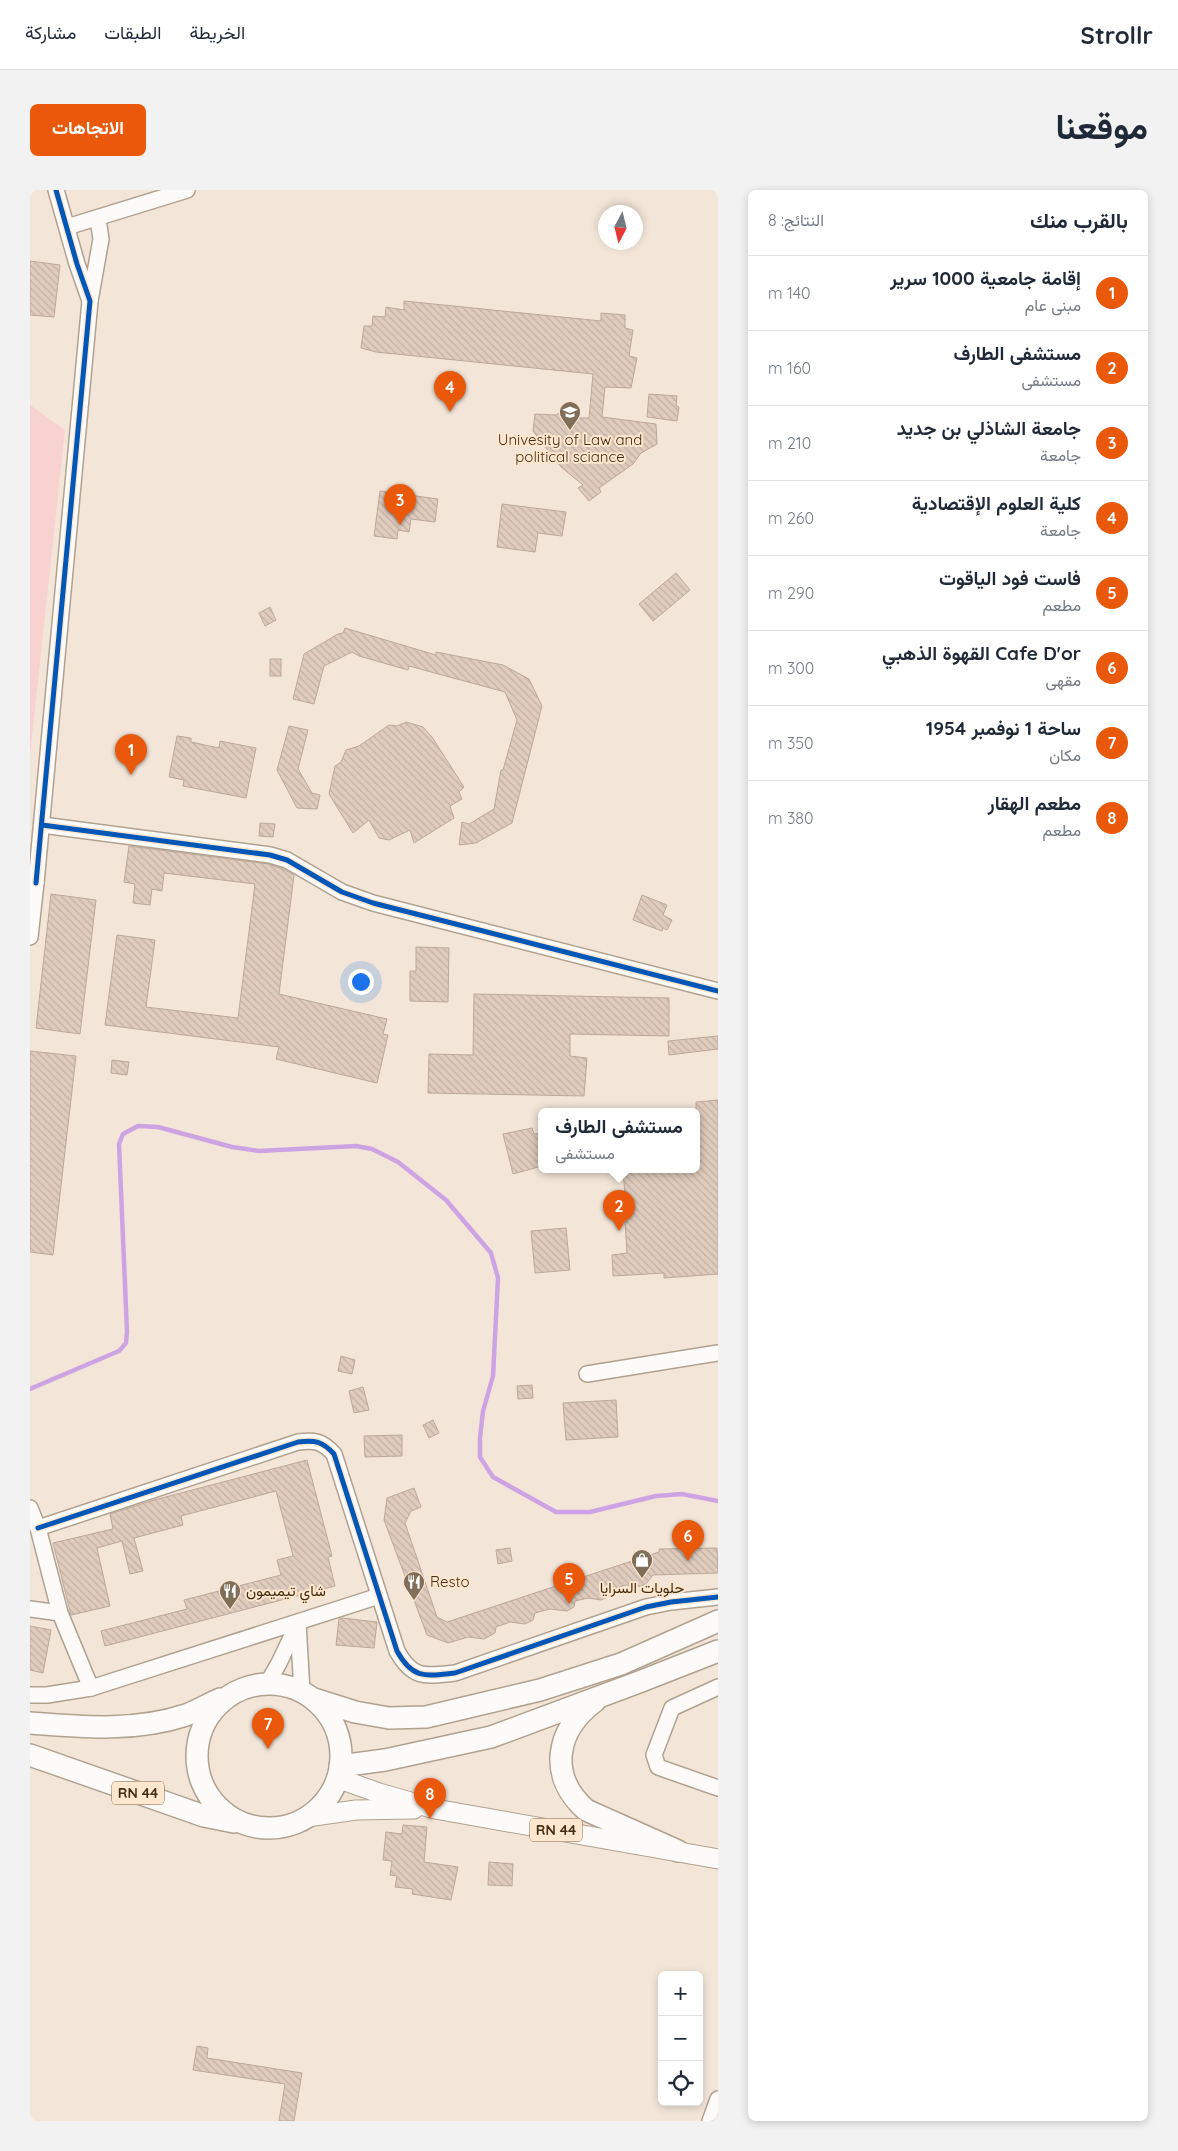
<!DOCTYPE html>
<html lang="ar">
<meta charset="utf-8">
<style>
body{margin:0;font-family:Quicksand,Vazirmatn,sans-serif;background:#f2f2f3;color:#1f2937;direction:rtl}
.controls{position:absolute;right:15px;bottom:15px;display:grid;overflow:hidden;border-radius:8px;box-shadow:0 2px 8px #0003}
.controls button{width:45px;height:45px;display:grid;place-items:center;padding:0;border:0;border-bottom:1px solid #e0e1e3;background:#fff;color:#1f2937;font:25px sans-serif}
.compass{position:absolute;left:568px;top:15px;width:45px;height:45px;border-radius:50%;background:#fff;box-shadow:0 2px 8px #0003;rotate:187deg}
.you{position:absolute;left:330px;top:791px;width:18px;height:18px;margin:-12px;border:4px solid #fff;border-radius:50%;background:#1a73e8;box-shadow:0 0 0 8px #1a73e833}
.badge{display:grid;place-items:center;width:32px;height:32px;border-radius:50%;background:#ea580c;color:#fff;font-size:16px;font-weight:700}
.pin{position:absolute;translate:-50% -41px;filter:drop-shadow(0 1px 2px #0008)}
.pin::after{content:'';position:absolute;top:26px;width:18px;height:15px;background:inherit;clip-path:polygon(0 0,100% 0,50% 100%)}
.popup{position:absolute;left:508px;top:918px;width:162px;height:65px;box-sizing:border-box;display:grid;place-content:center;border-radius:8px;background:#fff;filter:drop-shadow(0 1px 4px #0005);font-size:16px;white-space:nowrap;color:#747a83}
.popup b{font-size:19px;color:#1f2937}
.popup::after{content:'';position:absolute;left:50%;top:100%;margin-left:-10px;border:10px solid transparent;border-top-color:#fff}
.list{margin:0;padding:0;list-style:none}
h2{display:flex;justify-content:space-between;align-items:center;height:65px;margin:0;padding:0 20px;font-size:21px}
h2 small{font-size:16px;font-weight:400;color:#747a83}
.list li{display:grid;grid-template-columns:32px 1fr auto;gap:15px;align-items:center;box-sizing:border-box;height:75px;padding:0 20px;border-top:1px solid #e0e1e3}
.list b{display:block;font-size:19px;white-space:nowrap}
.list p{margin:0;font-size:16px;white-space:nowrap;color:#747a83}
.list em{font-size:16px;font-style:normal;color:#747a83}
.icon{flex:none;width:28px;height:28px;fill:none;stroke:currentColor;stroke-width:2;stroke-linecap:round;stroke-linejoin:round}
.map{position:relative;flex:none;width:688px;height:1931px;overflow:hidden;direction:ltr;border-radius:8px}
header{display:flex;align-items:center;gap:30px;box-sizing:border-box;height:70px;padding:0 25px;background:#fff;border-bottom:1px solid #e0e1e3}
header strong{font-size:24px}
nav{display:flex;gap:28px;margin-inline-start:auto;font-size:18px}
.intro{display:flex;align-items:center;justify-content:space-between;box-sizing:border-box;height:120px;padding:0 30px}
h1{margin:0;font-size:35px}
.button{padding:12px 22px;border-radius:8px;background:#ea580c;color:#fff;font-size:18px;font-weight:700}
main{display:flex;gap:30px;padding:0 30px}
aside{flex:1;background:#fff;border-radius:8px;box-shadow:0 2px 8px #0003}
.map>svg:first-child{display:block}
</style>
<header>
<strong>Strollr</strong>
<nav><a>الخريطة</a><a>الطبقات</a><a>مشاركة</a></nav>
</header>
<div class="intro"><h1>موقعنا</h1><a class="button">الاتجاهات</a></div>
<main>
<aside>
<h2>بالقرب منك<small>النتائج: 8</small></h2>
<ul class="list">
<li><span class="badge">1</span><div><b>إقامة جامعية 1000 سرير</b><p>مبنى عام</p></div><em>140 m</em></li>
<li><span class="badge">2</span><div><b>مستشفى الطارف</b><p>مستشفى</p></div><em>160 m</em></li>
<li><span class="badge">3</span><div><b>جامعة الشاذلي بن جديد</b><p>جامعة</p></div><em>210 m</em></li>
<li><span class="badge">4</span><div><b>كلية العلوم الإقتصادية</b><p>جامعة</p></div><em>260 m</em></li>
<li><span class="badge">5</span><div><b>فاست فود الياقوت</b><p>مطعم</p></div><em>290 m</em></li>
<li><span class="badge">6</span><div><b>Cafe D'or القهوة الذهبي</b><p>مقهى</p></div><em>300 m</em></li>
<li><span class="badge">7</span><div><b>ساحة 1 نوفمبر 1954</b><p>مكان</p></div><em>350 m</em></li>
<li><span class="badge">8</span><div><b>مطعم الهقار</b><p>مطعم</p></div><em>380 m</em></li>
</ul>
</aside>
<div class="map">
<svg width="688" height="1931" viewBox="0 0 688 1931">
<defs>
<pattern id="building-back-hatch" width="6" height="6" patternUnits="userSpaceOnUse" patternTransform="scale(1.25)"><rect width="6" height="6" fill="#e0ccbe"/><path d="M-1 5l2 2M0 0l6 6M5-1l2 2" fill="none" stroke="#c1b0a2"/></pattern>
</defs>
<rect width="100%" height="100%" fill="#f3e6d9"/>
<!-- pitch -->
<path fill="#f7d2d1" d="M0,215L35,240L0,565Z"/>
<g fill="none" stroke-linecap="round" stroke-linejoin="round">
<!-- stream -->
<path stroke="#cea3e4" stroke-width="4.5" d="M0,1199L89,1161L96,1153L97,1142L89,954L93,944L108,936L128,937L202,957L229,961L326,956L342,959L368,972L416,1010L461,1063L468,1088L463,1186L453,1221L450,1248V1267L463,1287L526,1322H560L626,1306L652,1304L688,1311"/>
</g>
<!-- building -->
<g fill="url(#building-back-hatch)" stroke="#bba89a">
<path d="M0,71L30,75L24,127L0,125Z"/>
<path d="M374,111L571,131V123L595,125V138L603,140L599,166L607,168L601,198L575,197L572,227L626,234L627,254L611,263L603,274L569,298L571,302L559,311L548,298L553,295L531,277L503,241L505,224L525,225L530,223L546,228H559L563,184L346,162L331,158L334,136H342L343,126L355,127L356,117L374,120Z"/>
<path d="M619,204L647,206L646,216L649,217L647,231L617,227Z"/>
<path d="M350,301L408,309L405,332L381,329L379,342L368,340L367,349L344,346Z"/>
<path d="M472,314L536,322L532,346L508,343L505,362L467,357Z"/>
<path d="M646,383L660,400L623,431L609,414Z"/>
<path d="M240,417L246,430L235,436L229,423Z"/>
<path d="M315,438L406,465V462L473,475L499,489L512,516L482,633L446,653L429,655L432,632L439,634L464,619L471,580H473L487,530L475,502L379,476L378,480L329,466L322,462L294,476L284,514L263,509L274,464L308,444L313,443Z"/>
<rect x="240" y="469" width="11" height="17"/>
<path d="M376,532L393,537L402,547L434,597L429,602L432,609L420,616L424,628L384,653L380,640L359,650L349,648L339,630L323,643L299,604L305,576L311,572L316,560L329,556L359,535L367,536Z"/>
<path d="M259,536L278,540L268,579L282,603L290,605L287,619L267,618L247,580Z"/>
<path d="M147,546L161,548V552L189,558L190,551L226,558L216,608L153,596L154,590L139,587Z"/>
<path d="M230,633L245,634L243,647L229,646Z"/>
<path d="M99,656L238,674L253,679L264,685L249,804L357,829L353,844L358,845L347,893L246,869L249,857L75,835L87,745L125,750L116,817L208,828L225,694L134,683L132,701L122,699L120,715L103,713L105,694L94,692Z"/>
<path d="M21,704L66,710L50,844L6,838Z"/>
<path d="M612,705L637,715L633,725L642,730L637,740L633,738L632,741L603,730Z"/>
<path d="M386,757L419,758L418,812L380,811V781H386Z"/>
<path d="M444,804L639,808V846L540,844V866L557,868L554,906L398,903L399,864L443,865Z"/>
<path d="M688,846V859L639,865L638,851Z"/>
<path d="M0,861L46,866L23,1065L0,1062Z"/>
<path d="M82,870L99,872L97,885L81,883Z"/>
<path d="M688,910V1084L634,1088V1083L583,1086L582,1065L597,1063L595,1032H597L593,980H666V912Z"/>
<path d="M502,938L504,944L512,943V976L483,984L473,944Z"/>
<path d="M536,1038L540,1080L505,1083L501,1041Z"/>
<path d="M311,1166L325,1170L322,1184L308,1181Z"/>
<path d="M502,1195L503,1208L488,1209L487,1196Z"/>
<path d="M333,1197L339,1220L324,1223L319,1201Z"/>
<path d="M586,1210L588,1247L536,1250L533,1213Z"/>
<path d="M403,1230L409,1243L399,1248L393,1235Z"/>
<path d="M372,1245V1266L335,1267L334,1246Z"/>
<path d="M277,1270L302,1366L298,1367L305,1396L75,1456L71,1441L157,1419L154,1410L251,1385L247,1370L263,1366L246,1301L151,1326L153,1335L104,1348L113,1381L100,1384L92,1351L67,1358L80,1416L41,1425L23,1353L83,1339L80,1324L124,1310Z"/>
<path d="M384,1298L391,1317L381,1321L375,1333L407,1427L417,1432L629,1362V1359L687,1358L688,1383L623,1385L616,1394L607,1397L596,1395L583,1399L578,1407L571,1410L558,1408L545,1411L544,1417L537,1421L520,1419L505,1423L503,1430L495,1434L480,1432L466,1437L465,1443L454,1449L438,1447L418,1453L397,1445L354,1330L357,1308Z"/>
<path d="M480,1358L482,1371L468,1374L466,1360Z"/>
<path d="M312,1428L347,1432L344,1458L306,1455L309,1429Z"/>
<path d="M0,1436L21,1440L13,1483L0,1480Z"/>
<path d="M373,1635L397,1637L394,1672L428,1677L421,1710L382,1704L383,1699L365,1697L367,1686L360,1685L362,1671L353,1670L356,1642L372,1644Z"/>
<path d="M459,1672L483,1674L482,1696L458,1695Z"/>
<path d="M167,1856L178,1858L177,1868L272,1883L264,1931H249L255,1894L163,1880Z"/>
</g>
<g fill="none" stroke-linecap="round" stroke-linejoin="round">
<!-- minor casing -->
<g stroke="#b1a18f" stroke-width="18">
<g id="minor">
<path d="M37,37L157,0"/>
<path d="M60,111L71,49L68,29"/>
<path d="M12,635L240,665L257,670L312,702L343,713L688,801"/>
<path d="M0,692L6,693L0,747"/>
<path d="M6,693L60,111L47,74L26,0"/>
<path d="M557,1184L688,1163"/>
<path d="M0,1318L8,1338L30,1423L61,1498"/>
<path d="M8,1338L268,1252C285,1250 292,1251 304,1264L367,1461C383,1490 396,1486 425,1483L616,1417L641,1412L688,1407"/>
<path d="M0,1419L30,1423"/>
<path d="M237,1494L249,1473L268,1433L272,1502"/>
<path d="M688,1497L642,1518L624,1565L628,1577L688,1598"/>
<path d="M0,1505H17L61,1498L349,1406"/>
<path d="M680,1931L688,1909"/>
</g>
</g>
<!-- major casing -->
<g stroke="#b1a18f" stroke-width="21">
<g id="major">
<path d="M307,1588L349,1603L405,1619L688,1669"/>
<path d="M277,1627L326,1620L384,1619"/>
</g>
</g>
<!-- highway casing -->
<g stroke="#b1a18f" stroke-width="24">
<g id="highway">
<circle cx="239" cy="1566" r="72"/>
<path d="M284,1509L325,1522L359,1528L396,1527L510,1500L591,1474L688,1431"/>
<path d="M565,1511C525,1541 518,1586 556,1620L648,1661"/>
<path d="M0,1533C52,1537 105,1542 156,1525C167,1521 179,1514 190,1509"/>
<path d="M0,1565L174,1626L204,1632"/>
<path d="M310,1576L355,1570L461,1547L609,1492L688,1461"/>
</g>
</g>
<!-- minor -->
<use href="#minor" stroke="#fdfbf9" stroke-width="15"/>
<!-- major -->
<use href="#major" stroke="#fdfbf9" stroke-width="19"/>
<!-- highway -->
<use href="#highway" stroke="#fdfbf9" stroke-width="21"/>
<!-- cycleway casing -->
<g stroke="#fee7ce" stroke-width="8">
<g id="cycleway">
<path d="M12,635L240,665L257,670L312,702L343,713L688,801"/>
<path d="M6,693L60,111L47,74L26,0"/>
<path d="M8,1338L268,1252C285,1250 292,1251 304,1264L367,1461C383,1490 396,1486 425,1483L616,1417L641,1412L688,1407"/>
</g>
</g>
<!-- cycleway -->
<use href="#cycleway" stroke="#0057b8" stroke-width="5"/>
</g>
<!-- icons -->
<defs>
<g id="university-pin" transform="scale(1.125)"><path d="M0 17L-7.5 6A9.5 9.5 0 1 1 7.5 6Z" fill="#816e58" stroke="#fee7ce"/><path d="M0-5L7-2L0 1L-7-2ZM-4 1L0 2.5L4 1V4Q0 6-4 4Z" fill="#fff"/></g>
<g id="shop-pin" transform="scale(1.125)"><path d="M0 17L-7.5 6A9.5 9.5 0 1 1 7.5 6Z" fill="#816e58" stroke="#fee7ce"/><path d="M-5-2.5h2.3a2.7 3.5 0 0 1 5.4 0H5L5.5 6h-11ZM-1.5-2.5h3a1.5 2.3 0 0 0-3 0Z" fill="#fff"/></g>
<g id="restaurant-pin" transform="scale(1.125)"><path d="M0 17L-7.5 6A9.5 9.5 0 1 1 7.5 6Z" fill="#816e58" stroke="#fee7ce"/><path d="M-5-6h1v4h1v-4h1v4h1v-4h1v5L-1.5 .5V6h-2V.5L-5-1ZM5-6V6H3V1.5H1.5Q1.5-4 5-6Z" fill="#fff"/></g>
</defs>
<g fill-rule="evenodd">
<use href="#university-pin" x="540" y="222"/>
<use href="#shop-pin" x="612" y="1370"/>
<use href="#restaurant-pin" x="384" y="1392"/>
<use href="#restaurant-pin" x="200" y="1401"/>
</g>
<g text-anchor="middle" stroke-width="4" stroke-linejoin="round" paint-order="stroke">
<!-- shield labels -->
<g fill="#fee7ce" stroke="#7b654a" stroke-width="1">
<rect x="82" y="1591.5" width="52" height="23" rx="4"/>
<rect x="500" y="1628.5" width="52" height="23" rx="4"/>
</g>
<g font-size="14" font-weight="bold" fill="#432d12">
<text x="108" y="1608">RN 44</text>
<text x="526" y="1645">RN 44</text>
</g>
<!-- poi labels -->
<g font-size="15" fill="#432d12" stroke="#fee7ce">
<text x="540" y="255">Univesity of Law and<tspan x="540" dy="17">political sciance</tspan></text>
<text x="400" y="1397" text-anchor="start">Resto</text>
<text x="612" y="1403">حلويات السرايا</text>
<text x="216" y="1406" text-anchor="start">شاي تيميمون</text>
</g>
</g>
</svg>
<div class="controls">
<button>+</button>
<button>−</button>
<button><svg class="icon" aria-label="locate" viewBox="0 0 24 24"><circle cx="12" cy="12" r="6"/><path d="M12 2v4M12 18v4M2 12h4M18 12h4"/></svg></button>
</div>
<svg class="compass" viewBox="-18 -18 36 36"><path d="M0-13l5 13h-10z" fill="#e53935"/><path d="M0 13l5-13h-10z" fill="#747a83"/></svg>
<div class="you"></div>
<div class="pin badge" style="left:101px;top:585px">1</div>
<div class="pin badge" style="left:589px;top:1041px">2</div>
<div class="popup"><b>مستشفى الطارف</b>مستشفى</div>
<div class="pin badge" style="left:370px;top:335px">3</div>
<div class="pin badge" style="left:420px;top:222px">4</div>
<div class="pin badge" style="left:539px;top:1414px">5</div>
<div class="pin badge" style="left:658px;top:1371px">6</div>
<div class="pin badge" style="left:238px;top:1559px">7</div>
<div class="pin badge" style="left:400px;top:1629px">8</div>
</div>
</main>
